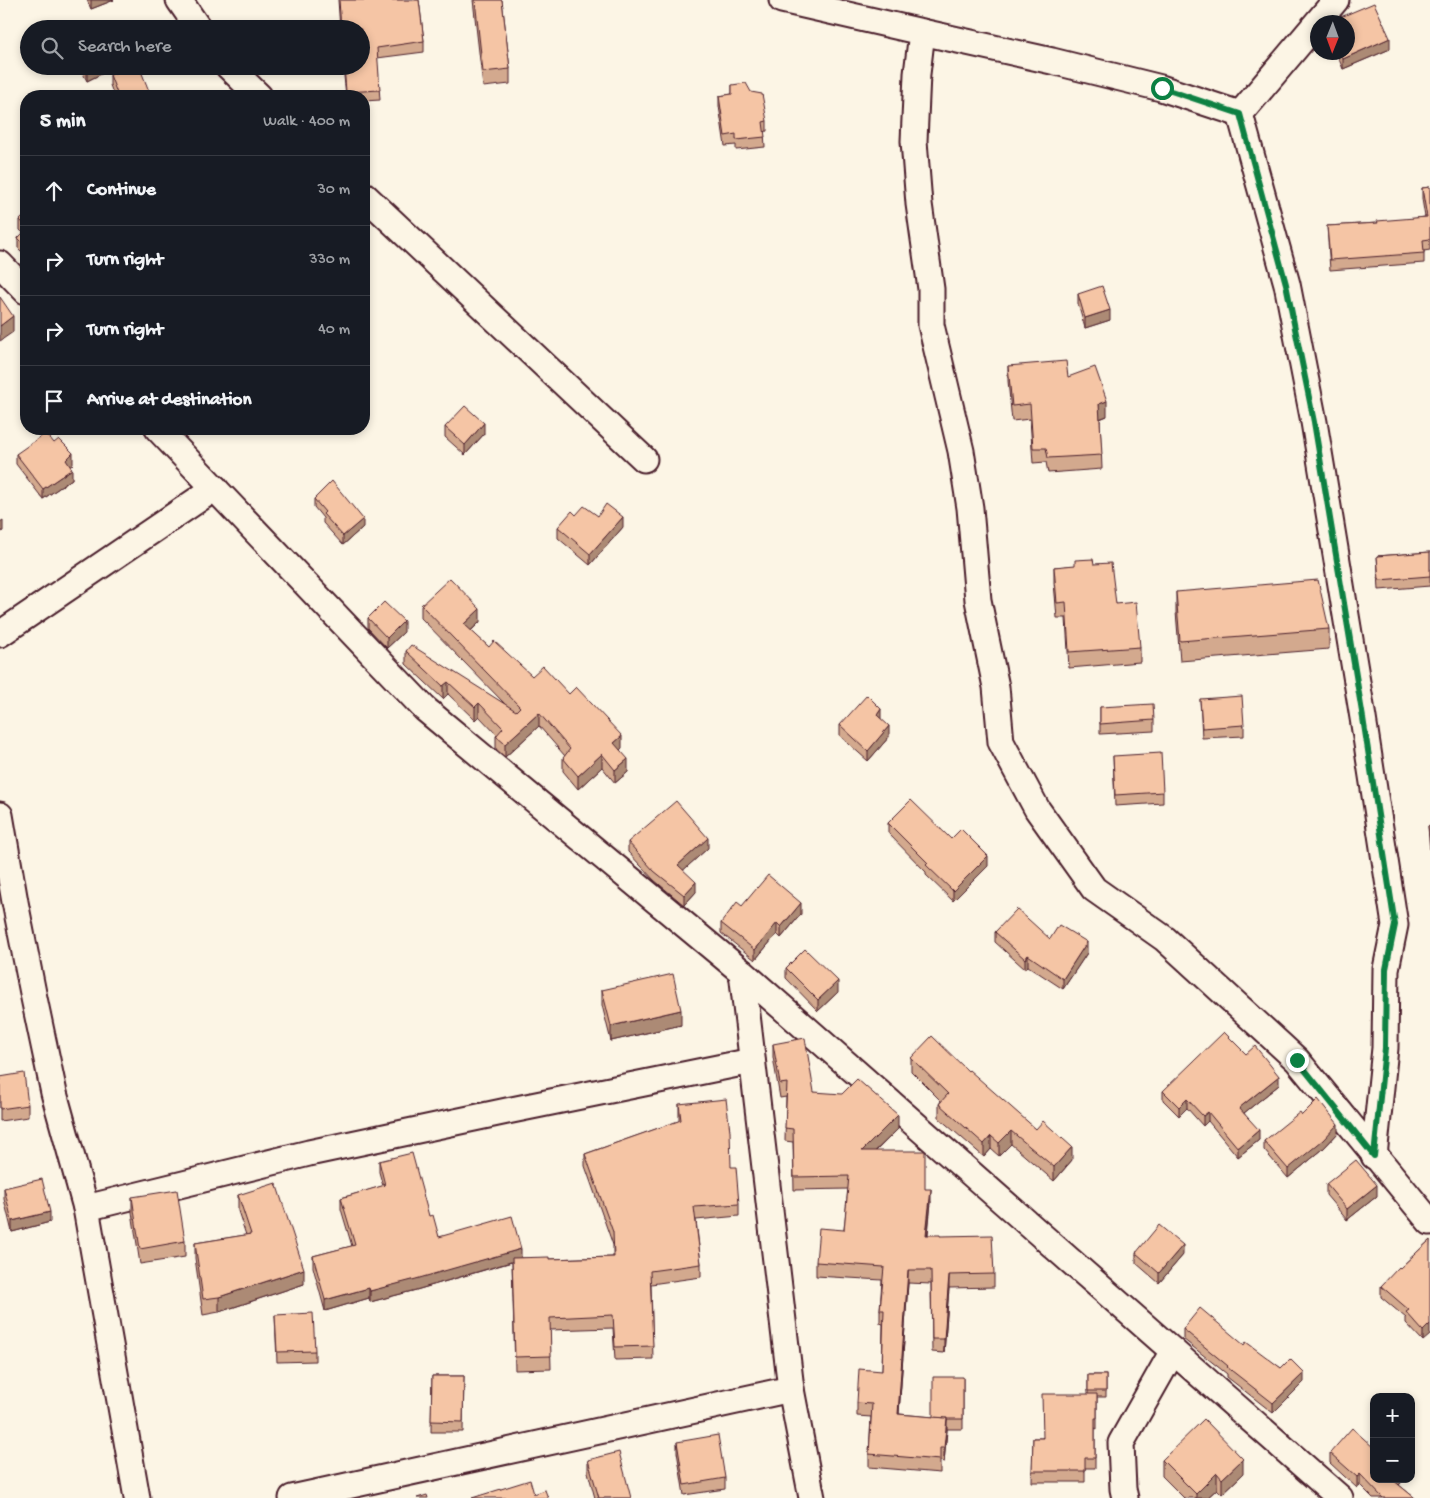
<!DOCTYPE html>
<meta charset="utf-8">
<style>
body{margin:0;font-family:"Gochi Hand",sans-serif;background:#20242c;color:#f1f3f6}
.controls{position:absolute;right:15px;bottom:15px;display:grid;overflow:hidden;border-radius:10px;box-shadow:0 2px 8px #0003}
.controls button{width:45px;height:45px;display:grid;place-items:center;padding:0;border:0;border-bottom:1px solid #363941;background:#171b24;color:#f1f3f6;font:25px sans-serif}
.compass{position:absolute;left:1310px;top:15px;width:45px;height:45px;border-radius:50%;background:#171b24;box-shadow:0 2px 8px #0003;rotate:181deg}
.stop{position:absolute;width:15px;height:15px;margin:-11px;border:4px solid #0b8043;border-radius:50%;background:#fff}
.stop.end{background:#0b8043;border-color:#fff;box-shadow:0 1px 5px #0008}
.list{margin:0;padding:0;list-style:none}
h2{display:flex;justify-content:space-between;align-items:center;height:65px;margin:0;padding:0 20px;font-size:21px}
h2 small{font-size:16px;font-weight:400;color:#9ea1a6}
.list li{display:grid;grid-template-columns:32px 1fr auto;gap:15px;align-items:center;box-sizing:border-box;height:70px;padding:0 20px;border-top:1px solid #363941}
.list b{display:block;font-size:19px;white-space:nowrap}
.list em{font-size:16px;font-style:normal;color:#9ea1a6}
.icon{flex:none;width:28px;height:28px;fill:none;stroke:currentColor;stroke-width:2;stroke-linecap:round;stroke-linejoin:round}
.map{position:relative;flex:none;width:1430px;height:1498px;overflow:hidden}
.search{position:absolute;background:#171b24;box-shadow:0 2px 8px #0003;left:20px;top:20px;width:350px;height:55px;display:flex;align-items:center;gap:12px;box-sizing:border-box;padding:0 18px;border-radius:28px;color:#9ea1a6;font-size:19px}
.panel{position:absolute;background:#171b24;box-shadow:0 2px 8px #0003;left:20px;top:90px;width:350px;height:345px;border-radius:20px}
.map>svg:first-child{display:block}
</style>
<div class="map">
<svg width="1430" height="1498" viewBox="0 0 1430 1498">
<rect width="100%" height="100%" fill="#fcf5e5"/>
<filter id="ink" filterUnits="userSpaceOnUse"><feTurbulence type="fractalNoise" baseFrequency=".02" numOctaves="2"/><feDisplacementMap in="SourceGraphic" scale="10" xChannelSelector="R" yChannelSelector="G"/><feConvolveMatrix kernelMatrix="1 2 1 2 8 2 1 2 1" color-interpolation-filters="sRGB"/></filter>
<g filter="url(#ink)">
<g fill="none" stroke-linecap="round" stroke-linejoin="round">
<!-- minor casing -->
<g stroke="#4a1f2b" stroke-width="29">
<g id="minor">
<path d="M179,0L199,29"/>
<path d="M782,0L922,32L917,74L914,141L919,204L931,289V325L961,451L970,508L978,600L996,687L1001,742L1037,809L1094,889L1165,939L1297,1060L1430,1222"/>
<path d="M922,32L1052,61L1161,88L1240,114"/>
<path d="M228,66L259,96"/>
<path d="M1240,114L1287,284L1314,422L1363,718L1395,925L1386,969L1385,1048L1374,1156"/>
<path d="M1240,114L1336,0"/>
<path d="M364,195L644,459"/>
<path d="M0,264L26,291"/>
<path d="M158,429L425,709L742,972L1340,1498"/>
<path d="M0,634L215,488"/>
<path d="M0,815L15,902L34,998L54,1093L86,1208L137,1498"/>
<path d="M742,972L791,1389L812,1498"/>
<path d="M86,1208L309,1153L507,1111L752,1061"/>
<path d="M292,1498L791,1389"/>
<path d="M1125,1498L1123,1489L1121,1443L1173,1351"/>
</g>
</g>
<!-- minor -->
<use href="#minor" stroke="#fcf5e5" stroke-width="25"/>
</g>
<!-- wall -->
<g fill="#d3a98e" stroke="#4a1f2b">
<path d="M87,0H114L91,9Z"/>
<path d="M338,0H419L424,41V52L377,58L380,100L364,101V96H346L343,66H361V29H340Z"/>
<path d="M473,0H502L510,69V84L483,87Z"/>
<path d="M1390,49L1343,69L1336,52H1348Z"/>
<path d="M79,66H113V68L87,81Z"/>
<path d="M110,75L151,96H114L110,85Z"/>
<path d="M732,85L767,121V131L764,132L765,147L736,150V145L725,146L719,106V96L732,94Z"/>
<path d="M1430,187V250L1424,251V263L1330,270L1327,226L1378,223L1425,217L1422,199V188Z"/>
<path d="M26,214V256L18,248V238L23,233L20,230V220Z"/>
<path d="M1078,294L1110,320L1085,328L1078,304Z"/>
<path d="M1008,366L1068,377L1107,416L1100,419L1102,469L1048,473L1046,462L1033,463L1030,419L1012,421L1008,381Z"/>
<path d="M445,427L484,434L465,455L445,437Z"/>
<path d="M200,429H210L204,434Z"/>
<path d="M54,443L73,464L70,466L72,479L43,499L16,464V454Z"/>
<path d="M314,499L363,527L343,545L323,523V518L314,507Z"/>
<path d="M598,516L623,527L590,565L558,538V527Z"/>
<path d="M1430,552V586L1379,590L1377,556Z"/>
<path d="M1094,564L1140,647V662L1069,668L1066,618H1057L1054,583V567Z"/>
<path d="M1176,592L1329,629V649L1180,661L1176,612Z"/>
<path d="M421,605L480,622L471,631L489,647L532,676L569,694L622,748L620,750L628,772L615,783L602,767L578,789L563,771V758L565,756L539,726L505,757L496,749V736L497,735L479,716L475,720L448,694L443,699L406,664V651L505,704L421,618Z"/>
<path d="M368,618L404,632L387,648L368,628Z"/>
<path d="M1200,699L1244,725V736L1202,738Z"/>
<path d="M1100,707L1154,720V731L1100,734Z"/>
<path d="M881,719L889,737L868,761L840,736V725Z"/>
<path d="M1113,756L1163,792V803L1115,806Z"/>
<path d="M888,823L951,839L988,866L953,901L926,875V872L888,833Z"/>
<path d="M1430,825V852L1428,826Z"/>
<path d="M628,842L708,848L683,870L696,892L684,905L654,880L628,852Z"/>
<path d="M742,906L801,914L781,938L777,934L755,960L721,933V923Z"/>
<path d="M995,932L1050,939L1087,953L1063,989L1028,966L1025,969L995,942Z"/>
<path d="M786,968L838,992L818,1011L786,978Z"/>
<path d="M602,990L681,1025L611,1041L602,1005Z"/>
<path d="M773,1044L814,1092L898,1129L876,1151L925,1189L931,1202L928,1235L940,1236L994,1274V1287L949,1288L944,1353L932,1352L931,1284L908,1283L899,1414L933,1417L963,1377V1429H947L944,1462L940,1461V1473L869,1467V1454L871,1417L857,1416V1403L882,1371L883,1324L880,1323V1310L882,1280L816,1276V1262L844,1230L848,1189L794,1190L793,1142L785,1141L786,1097L780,1098L773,1057Z"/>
<path d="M1246,1054L1279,1085L1244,1113L1259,1140L1238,1157L1208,1121L1203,1126L1187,1108L1179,1116L1163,1100V1091Z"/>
<path d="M911,1058L968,1071L1072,1160L1054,1181L1011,1144L999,1156L991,1149L984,1157L939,1118V1104L941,1101L911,1071Z"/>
<path d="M0,1077L28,1105V1117L0,1121Z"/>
<path d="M679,1104L731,1167L739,1204V1216L696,1220L701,1264V1277L651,1284L653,1359L615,1360L613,1328L550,1330L551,1369L515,1370L512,1262L416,1290L370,1302L369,1298L325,1311L313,1267V1256L352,1246L341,1209V1198L383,1186L379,1172V1161L429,1216L439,1237L521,1258L549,1259L613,1257V1245L585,1166V1154L679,1121Z"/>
<path d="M1302,1115L1338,1133L1323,1149L1288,1178L1264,1150V1141Z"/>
<path d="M1326,1184L1377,1196L1347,1220L1326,1195Z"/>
<path d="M4,1188L50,1222L12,1232L4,1199Z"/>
<path d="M238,1195L304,1284L219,1312L203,1315L195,1258V1243L246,1235L238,1211Z"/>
<path d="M132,1197L185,1241V1257L140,1264L132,1212Z"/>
<path d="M1430,1240L1423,1341L1406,1323V1318L1381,1297V1286L1400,1268Z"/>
<path d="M1136,1253L1183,1255L1159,1283L1136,1263Z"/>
<path d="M275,1315L315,1351V1361L277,1362Z"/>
<path d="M1183,1329L1244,1345L1281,1368L1304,1382L1273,1413L1227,1377V1374L1183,1339Z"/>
<path d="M1088,1375H1106V1397H1097V1429L1095,1428V1468H1085V1482H1032L1033,1438H1042L1088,1394Z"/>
<path d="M432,1376H464L463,1432H431Z"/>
<path d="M677,1442L725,1478V1489L684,1495L677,1452Z"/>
<path d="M1330,1453L1401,1479V1483L1399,1485L1415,1498H1373L1360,1485L1357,1488L1330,1463Z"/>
<path d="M588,1460L631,1498H595L588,1472Z"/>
<path d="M1162,1460L1243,1474L1222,1494L1217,1489L1207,1498H1184L1162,1476Z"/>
</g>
<!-- shaded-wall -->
<g fill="#ac8a74" stroke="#4a1f2b">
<path d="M91,0H114L91,9Z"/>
<path d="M1390,38V49L1343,69V59Z"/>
<path d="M97,66H113V68L87,81V71Z"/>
<path d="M1110,310V320L1085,328V318Z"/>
<path d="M13,316V332L0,341V326Z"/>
<path d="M1107,401V416L1099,419V404Z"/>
<path d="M484,423V434L465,455V445Z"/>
<path d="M204,429H210L204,434Z"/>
<path d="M73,453V464L66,470V460Z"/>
<path d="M72,469V479L43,499V489Z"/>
<path d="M623,517V527L590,565V554Z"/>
<path d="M363,519V527L343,545V536Z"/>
<path d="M3,520V531L0,533V522Z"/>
<path d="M480,609V622L464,637V624Z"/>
<path d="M404,621V632L387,648V638Z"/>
<path d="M448,682V694L443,699V686Z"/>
<path d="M479,703V716L475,720V707Z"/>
<path d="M881,709V719L877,715Z"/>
<path d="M539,713V726L505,757V744Z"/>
<path d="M889,726V737L868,761V751Z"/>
<path d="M622,736V748L614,756V743Z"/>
<path d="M602,754V767L578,789V776Z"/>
<path d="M628,759V772L615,783V770Z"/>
<path d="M708,838V848L678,875V865Z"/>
<path d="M988,856V866L953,901V891Z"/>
<path d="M696,882V892L684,905V895Z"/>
<path d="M801,903V914L781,938V927Z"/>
<path d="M777,923V934L755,960V950Z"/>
<path d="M1087,942V953L1063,989V979Z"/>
<path d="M1028,955V966L1025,969V959Z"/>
<path d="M838,981V992L818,1011V1000Z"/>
<path d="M681,1010V1025L611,1041V1026Z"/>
<path d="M1279,1076V1085L1239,1117V1108Z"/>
<path d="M1187,1099V1108L1179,1116V1107Z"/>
<path d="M1208,1112V1121L1203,1126V1116Z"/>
<path d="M898,1115V1129L862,1164V1151Z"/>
<path d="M1338,1124V1133L1323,1149L1288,1178V1169Z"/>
<path d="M1259,1130V1140L1238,1157V1148Z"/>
<path d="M1011,1131V1144L999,1156V1143Z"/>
<path d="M991,1136V1149L984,1157V1144Z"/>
<path d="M1072,1147V1160L1054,1181V1167Z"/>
<path d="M1377,1185V1196L1347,1220V1209Z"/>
<path d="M931,1189V1202L926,1248V1235Z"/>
<path d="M50,1212V1222L12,1232V1221Z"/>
<path d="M1183,1245V1255L1159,1283V1273Z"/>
<path d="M521,1249V1259L416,1290L370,1302V1291Z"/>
<path d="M304,1269V1284L219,1312V1297Z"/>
<path d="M908,1270V1283L898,1427V1414Z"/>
<path d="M949,1275V1288L944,1353V1339Z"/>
<path d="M369,1288V1298L325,1311V1300Z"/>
<path d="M1430,1324V1335L1423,1341V1331Z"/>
<path d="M1304,1373V1382L1273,1413V1403Z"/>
<path d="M947,1418V1431L944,1462V1448Z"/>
<path d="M1243,1459V1474L1222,1494V1479Z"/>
<path d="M1217,1473V1489L1207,1498H1196V1494Z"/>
<path d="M1360,1474V1485L1357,1488V1477Z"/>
<path d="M1394,1479H1401V1483L1393,1490V1480Z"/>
</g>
<!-- building -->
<g fill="#f5c5a5" stroke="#4a1f2b">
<path d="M339,0H419L424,41L377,48L380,90L346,92L344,66H361V29H341Z"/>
<path d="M475,0H502L510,69L483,72Z"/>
<path d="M1374,3L1390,38L1343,59L1340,52H1348V22H1329Z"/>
<path d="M96,24L99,29H87Z"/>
<path d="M85,66H97L87,71Z"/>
<path d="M131,66H139L151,96H118L110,75Z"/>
<path d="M746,83L751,92L762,94L767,121L763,122L765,137L736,140V134L725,136L719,96L732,94V85Z"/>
<path d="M1430,187V239L1423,240L1424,253L1330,260L1327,226L1378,223L1377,221L1427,217L1422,188Z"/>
<path d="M26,214V226L20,220Z"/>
<path d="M26,230V246L18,238Z"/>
<path d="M1102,286L1110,310L1085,318L1078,294Z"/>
<path d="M0,297L13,316L0,326Z"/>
<path d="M1066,361L1068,377L1095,367L1107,401L1099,404L1102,455L1048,458L1046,448H1033L1030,404L1012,406L1008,366Z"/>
<path d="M465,406L484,423L465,445L445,427Z"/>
<path d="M46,433L54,443L59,439L73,453L66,460L72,469L43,489L16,454Z"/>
<path d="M332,481L363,519L343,536L323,514L325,512L314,499Z"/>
<path d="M606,504L623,517L590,554L558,527L572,511L576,515L584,506L598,516Z"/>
<path d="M1430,552V576L1379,580L1377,556Z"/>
<path d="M1093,559L1094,564L1111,563L1116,604L1136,602L1140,647L1069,652L1066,602L1057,603L1054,567L1075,565V560Z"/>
<path d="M450,578L480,609L464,624L489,647L494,641L532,676L543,666L569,694L576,687L622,736L614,743L628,759L615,770L602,754L578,776L563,758L570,749L539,713L505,744L496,736L503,728L479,703L475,707L448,682L443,686L406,651L411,645L516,711L520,707L421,605Z"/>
<path d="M1318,580L1329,629L1180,641L1176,592Z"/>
<path d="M384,602L404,621L387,638L368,618Z"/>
<path d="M867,695L881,709L877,715L889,726L868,751L840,725Z"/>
<path d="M1242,696L1244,725L1202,728L1200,699Z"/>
<path d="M1153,704L1154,720L1100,724V707Z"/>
<path d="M1161,753L1163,792L1115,795L1113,756Z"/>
<path d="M911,800L951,839L961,829L988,856L953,891L926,865L928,863L888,823Z"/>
<path d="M676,801L708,838L678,865L696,882L684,895L654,871L628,842Z"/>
<path d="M1430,825V842L1428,826Z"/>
<path d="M768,875L801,903L781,927L777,923L755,950L721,923L737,902L742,906Z"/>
<path d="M1017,909L1050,939L1059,925L1087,942L1063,979L1028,955L1025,959L995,932Z"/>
<path d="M805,949L838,981L818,1000L786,968Z"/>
<path d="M673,974L681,1010L611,1026L602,990Z"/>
<path d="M1224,1032L1246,1054L1255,1046L1279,1076L1239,1108L1259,1130L1238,1148L1208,1112L1203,1116L1187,1099L1179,1107L1163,1091Z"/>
<path d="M932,1036L968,1071L969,1070L1036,1129L1043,1121L1072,1147L1054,1167L1011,1131L999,1143L991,1136L984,1144L939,1104L948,1094L911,1058Z"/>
<path d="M805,1038L814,1092L842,1094L857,1079L898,1115L862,1151H925V1189H931L926,1235H940V1236L992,1235L994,1274L949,1275L944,1339H932L931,1270H908L898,1414L947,1418L944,1448H940V1460L869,1454L872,1404L857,1403L859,1369L882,1371L884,1310H880L884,1267L816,1262L819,1228L844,1230L849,1176L794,1177L793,1129L785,1128L787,1083L780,1084L773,1044Z"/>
<path d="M24,1073L28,1105L0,1109V1077Z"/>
<path d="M726,1099L730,1131L731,1167H736L739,1204L694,1207L701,1264L650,1271L653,1346L615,1347L613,1315L550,1318L551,1356L515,1357L512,1258L549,1257V1259L614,1257L613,1232L585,1154L681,1120L679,1104Z"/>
<path d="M1318,1099L1338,1124L1323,1140L1288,1169L1264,1141L1300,1112L1302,1115Z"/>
<path d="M412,1153L429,1216L433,1215L439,1237L512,1216L521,1249L416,1279L370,1291L369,1288L325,1300L313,1256L355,1245L341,1198L385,1185L379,1161Z"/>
<path d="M1356,1160L1377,1185L1347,1209L1326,1184Z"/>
<path d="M42,1179L50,1212L12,1221L4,1188Z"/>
<path d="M276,1183L304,1269L219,1297L203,1299L195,1243L251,1234L238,1195Z"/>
<path d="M177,1190L185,1241L140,1249L132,1197Z"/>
<path d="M1159,1225L1183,1245L1159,1273L1136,1253Z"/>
<path d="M1430,1240V1324L1423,1331L1406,1312L1409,1310L1381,1286L1399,1267L1400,1268Z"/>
<path d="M1200,1308L1244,1345L1246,1342L1281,1368L1290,1359L1304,1373L1273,1403L1227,1367L1228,1366L1183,1329Z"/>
<path d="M313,1313L315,1351L277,1352L275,1315Z"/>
<rect x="1088" y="1375" width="18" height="16"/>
<path d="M432,1376H464L463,1422L431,1421Z"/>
<path d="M933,1377H963V1419H947V1418L933,1417Z"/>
<path d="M1042,1394H1097V1418H1095V1458H1085V1471H1032L1033,1438H1043Z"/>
<path d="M1204,1419L1243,1459L1222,1479L1217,1473L1196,1494L1162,1460Z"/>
<path d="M1352,1428L1374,1448V1479H1394L1393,1480L1415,1498H1383L1360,1474L1357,1477L1330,1453Z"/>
<path d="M718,1435L725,1478L684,1485L677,1442Z"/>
<path d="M619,1452L631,1498H599L588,1460Z"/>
<path d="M530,1480L534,1494L545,1490L548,1498H472Z"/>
<path d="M427,1495L428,1498H417Z"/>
</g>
</g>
<g fill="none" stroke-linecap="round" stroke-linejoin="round" filter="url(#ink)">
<!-- route -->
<path stroke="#0b8043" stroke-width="6" d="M1162,88L1240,114L1286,284L1314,422L1363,718L1395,925L1386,969L1385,1048L1374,1156L1297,1060"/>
</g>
</svg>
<div class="controls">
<button>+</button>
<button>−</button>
</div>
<svg class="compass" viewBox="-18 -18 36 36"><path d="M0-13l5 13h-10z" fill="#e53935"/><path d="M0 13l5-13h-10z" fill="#9ea1a6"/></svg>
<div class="stop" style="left:1162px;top:88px"></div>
<div class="stop end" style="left:1297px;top:1060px"></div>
<div class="search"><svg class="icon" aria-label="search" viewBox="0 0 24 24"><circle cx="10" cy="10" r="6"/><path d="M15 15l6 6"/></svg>Search here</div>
<section class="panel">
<h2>5 min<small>Walk · 400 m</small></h2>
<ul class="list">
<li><svg class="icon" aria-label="ahead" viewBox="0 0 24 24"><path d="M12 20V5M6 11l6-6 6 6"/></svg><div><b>Continue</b></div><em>30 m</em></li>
<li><svg class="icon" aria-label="right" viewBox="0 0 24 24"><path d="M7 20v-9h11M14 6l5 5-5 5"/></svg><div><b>Turn right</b></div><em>330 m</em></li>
<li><svg class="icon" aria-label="right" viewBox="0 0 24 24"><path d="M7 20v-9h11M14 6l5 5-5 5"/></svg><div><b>Turn right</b></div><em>40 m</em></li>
<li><svg class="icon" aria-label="arrive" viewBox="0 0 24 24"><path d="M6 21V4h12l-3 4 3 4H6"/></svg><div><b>Arrive at destination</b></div></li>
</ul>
</section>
</div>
